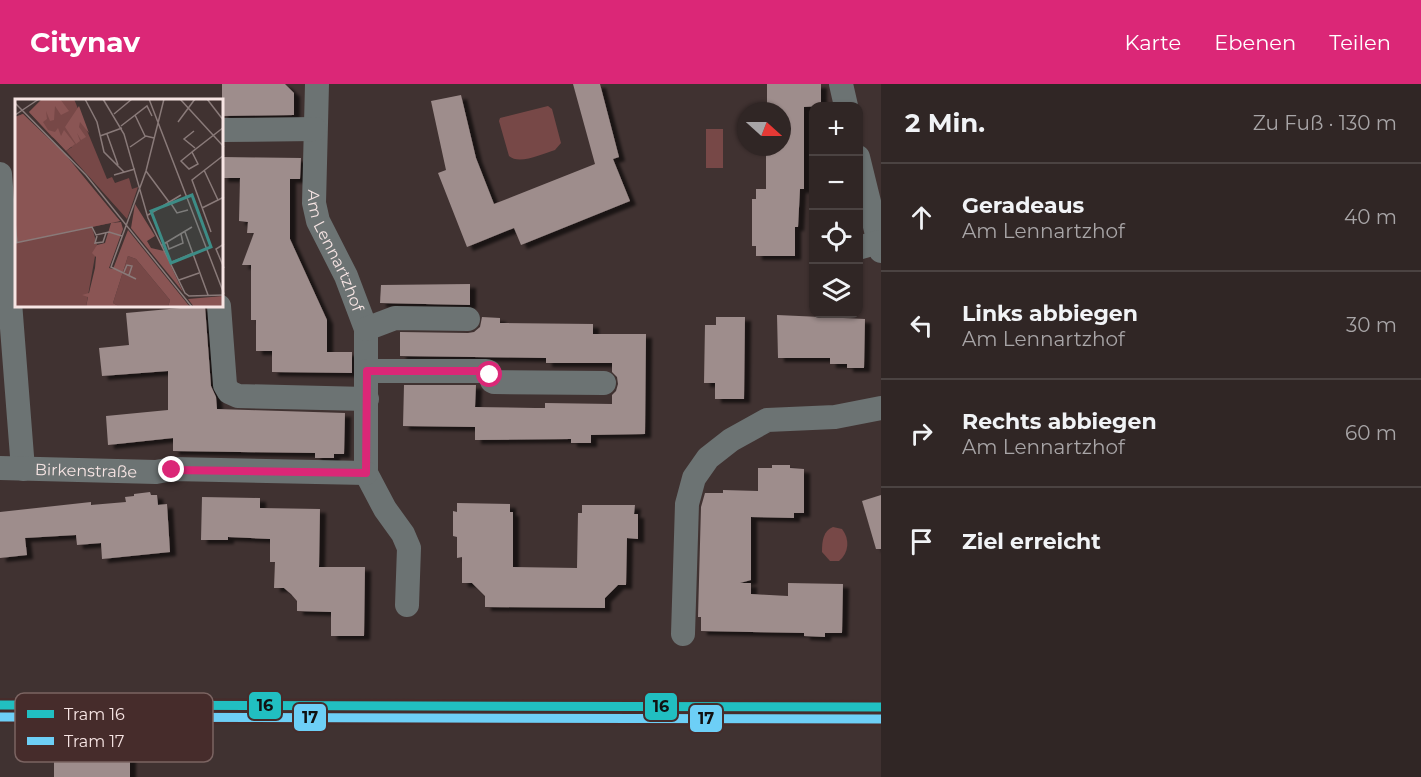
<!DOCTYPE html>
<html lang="de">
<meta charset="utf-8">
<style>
body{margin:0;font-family:Montserrat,sans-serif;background:#3c3232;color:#f1f3f6}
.controls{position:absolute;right:18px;top:18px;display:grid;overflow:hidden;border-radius:12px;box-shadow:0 2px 4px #0004}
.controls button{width:54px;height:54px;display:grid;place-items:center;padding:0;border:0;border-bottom:2px solid #4b4342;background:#302625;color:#f1f3f6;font:30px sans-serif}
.compass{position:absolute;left:737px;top:18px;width:54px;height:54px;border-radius:50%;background:#302625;box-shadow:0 2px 4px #0004;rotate:111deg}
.stop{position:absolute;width:18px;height:18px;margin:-14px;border:4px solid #db2777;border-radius:50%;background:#fff}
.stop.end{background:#db2777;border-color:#fff;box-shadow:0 2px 6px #0008}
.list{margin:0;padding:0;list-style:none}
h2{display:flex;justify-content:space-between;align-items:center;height:78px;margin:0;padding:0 24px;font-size:26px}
h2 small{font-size:20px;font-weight:400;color:#a8a5a7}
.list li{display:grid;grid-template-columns:39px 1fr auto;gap:18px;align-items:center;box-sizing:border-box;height:108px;padding:0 24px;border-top:2px solid #4b4342}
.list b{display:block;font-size:22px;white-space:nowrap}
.list p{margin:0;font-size:20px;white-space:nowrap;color:#a8a5a7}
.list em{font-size:20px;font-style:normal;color:#a8a5a7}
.icon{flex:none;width:33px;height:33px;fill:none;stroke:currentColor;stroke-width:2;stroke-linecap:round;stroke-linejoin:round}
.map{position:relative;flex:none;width:881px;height:693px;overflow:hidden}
header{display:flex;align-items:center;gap:36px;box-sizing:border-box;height:84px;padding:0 30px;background:#db2777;color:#fff}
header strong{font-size:28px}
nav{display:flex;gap:33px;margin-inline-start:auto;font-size:21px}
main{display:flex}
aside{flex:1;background:#302625}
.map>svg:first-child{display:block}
</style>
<header>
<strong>Citynav</strong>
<nav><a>Karte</a><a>Ebenen</a><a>Teilen</a></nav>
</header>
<main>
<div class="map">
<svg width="881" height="693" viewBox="0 0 881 693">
<defs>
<filter id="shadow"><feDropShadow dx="6" dy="4" stdDeviation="1.5" flood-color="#0009"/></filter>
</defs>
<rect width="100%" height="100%" fill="#403231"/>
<!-- green -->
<g fill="#774847">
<path d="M548,22L552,25L561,59L555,66C542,70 519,81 509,72L499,37L500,34Z"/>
<rect x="706" y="45" width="17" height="39"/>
<path d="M833,443L842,445C850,455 849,469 839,477H830L822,468C822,457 823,447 833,443Z"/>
</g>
<!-- building -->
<g fill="#9e8d8c" filter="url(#shadow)">
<path d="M222,0H285L294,9V31L222,32Z"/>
<path d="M573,0H600L619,73L613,75L630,117L521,161L514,144L467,163L438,89L446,86L431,17L461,11L476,74L494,120L595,80Z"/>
<path d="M767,0H821V22L804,23V105H800L798,143H795V172H756V162H752V115H756V105H766V63H782V27H767Z"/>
<path d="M222,73L301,74L300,95H290V155L327,236V268H352V289L272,288V267H256V236H251V181H242L254,149H247L248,138L239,137L240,94H222Z"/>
<path d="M470,200V221L380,219L381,201Z"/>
<path d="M179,222H205L211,302L216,313L217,325L345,329L344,370H334V374H315V369L173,367V354L108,361L106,332L168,326V287L102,292L99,264L129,261L126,229L180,224Z"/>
<path d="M777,231L865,235L864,284H847V280H830V274H778Z"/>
<path d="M482,233L500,234V239L593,240V250H646L645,350L591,351V359H571V355L475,356V343L403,342L404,301H476L475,323L535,324H545V319L612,320V311L616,307L618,300L617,293L612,288V279H546V274L400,272V248L468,249L474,248L480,243Z"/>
<path d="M716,233H745L744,315H715V299H704L705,241H716Z"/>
<path d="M772,381H790V384L804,385V429H794V434L751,433V496L740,499H751V510L788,512V499L843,500L842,549H825V553L804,552V549L701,547V533H698L701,423L705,409H723V406L758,407V384H772Z"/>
<path d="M150,408L151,411H157L158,421L167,420L170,468L102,475L101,459L77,461L76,451L25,454L27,471L0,474V428L91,418V421L126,418L125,413L134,412V410Z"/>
<path d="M881,411V465H876L862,417Z"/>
<path d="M202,413L260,414V424L320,425L319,483H365L364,552H331V528L297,527V517L291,510L284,504H274L275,478H270V455L228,453V456H201Z"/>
<path d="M457,419L510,420V428H513V483L577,484L578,429H582V421H635L634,430H638V455L627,454L626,501H618L605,514V524L485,523V512L472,499H462V473L457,474V453L453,452V427L457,428Z"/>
<path d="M100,662H130V693H54V675H100Z"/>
</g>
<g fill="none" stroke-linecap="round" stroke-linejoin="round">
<!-- minor -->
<g stroke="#6c7373" stroke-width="24">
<path id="s1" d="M317,0L314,119L318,137L346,192L366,245V389L385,425L403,450L409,464L407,521"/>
<path d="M841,0L846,22"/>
<path d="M222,46L315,45"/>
<path d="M858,73L881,167"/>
<path d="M0,90L23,385"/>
<path d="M858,164L879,158"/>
<path d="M219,222L225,301L229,308L238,312L367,315"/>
<path d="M366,245L395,234L468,235"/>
<path d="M367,287H486L489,288L492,297L494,298L604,299"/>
<path id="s2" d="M0,384L156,388L172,385L366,389"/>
<path d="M683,550L687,420L694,394L708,374L731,356L767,336L835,333L881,324"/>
</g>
<!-- tram-1 casing -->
<g stroke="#462c2b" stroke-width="14">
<path id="tram-1" d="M0,621L881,623"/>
</g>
<!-- tram-2 casing -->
<g stroke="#462c2b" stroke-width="14">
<path id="tram-2" d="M0,633L881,635"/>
</g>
<!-- tram-1 -->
<use href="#tram-1" stroke="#21bfc1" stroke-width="9"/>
<!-- tram-2 -->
<use href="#tram-2" stroke="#6dcff6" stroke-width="9"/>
</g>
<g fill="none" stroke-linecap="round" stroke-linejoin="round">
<!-- route -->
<path stroke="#db2777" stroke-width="8" d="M172,386L366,389L367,287H486L490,291"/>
</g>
<g text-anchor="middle" stroke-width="6" stroke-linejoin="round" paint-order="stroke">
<!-- street labels -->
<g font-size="16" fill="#f7e5e4" stroke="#462c2b">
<text dy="6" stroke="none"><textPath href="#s1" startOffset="171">Am Lennartzhof</textPath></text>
<text dy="6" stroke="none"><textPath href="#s2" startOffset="86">Birkenstraße</textPath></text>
</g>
</g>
<!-- overview -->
<g transform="translate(15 15)">
<rect width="208" height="208" fill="#403231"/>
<path d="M27,0H59L92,80L97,78L100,84L114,79L117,90L123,88L112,120L51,52L57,48L37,38L14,13ZM8,15L105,122L77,128L82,146L71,208H0V18ZM113,157L121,160L155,201L153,208H105L98,204Z" fill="#774847"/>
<path d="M27,0H45L54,12L46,16L40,7L39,21L35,22L31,12L32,20L28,23L33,31L40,33L43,29L46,37L49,31L60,45L51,52L14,13ZM64,7L74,34L65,23L64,28L71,38L66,41L62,34L65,42L61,45L50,28ZM8,15L50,55L105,122L0,144V18ZM120,105L140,137L132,142L136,149L149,152L168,193L116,129ZM106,123L108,130L94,169L98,170L113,131L175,208H153L155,201L121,160L113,157L98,204L105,208H71L73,198L67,196L74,194L80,169L81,158L77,154L82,146L90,144L96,124ZM208,197V208H179L173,200Z" fill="#8a5554"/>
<path fill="none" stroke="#897a79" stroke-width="1.5" d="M70,0L82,23L89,53L109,73M88,0L109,35L133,119L170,194L174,197L209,196M134,0L209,195M165,0L209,48M192,0L209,22M0,4L71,76L177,208M99,15L117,0M0,16L24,0M120,16L130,37M163,23L180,0M106,27L132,7L137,17M179,32L169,40L180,49M92,35L103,66M85,37L107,29M115,48L131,37L139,39M177,53L166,62L174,70L183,65L177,53L209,28M189,71L203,101M131,72L154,103M99,76L120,70M155,103L162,114L173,111M187,109L209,98M133,116L166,96M0,123L2,144M170,133L193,196M196,133L177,81L209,56M82,137L80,144L88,143L91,134M0,144L77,128L81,136L94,133L107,137M152,144L154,150L168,144L166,135M209,145L201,150L209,169M147,146L177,128M155,164L178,154M109,173L112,166L117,167L114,176M121,180L96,168L131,72L149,0M164,181L184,174"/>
<path fill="#3d8c86" fill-opacity="0.15" stroke="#3d8c86" stroke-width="3" d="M177,96L196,148L156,164L136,112Z"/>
<rect width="208" height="208" fill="none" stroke="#f7e5e4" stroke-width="3"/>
</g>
<!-- legend -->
<rect x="15" y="609" width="198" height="69" rx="9" fill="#462c2b" stroke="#7b6462" stroke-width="1.5"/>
<rect x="27" y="626" width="27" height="8" fill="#21bfc1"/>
<rect x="27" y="653" width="27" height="8" fill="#6dcff6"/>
<g font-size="16" fill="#f7e5e4">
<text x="64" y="636">Tram 16</text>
<text x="64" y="663">Tram 17</text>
</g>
<g stroke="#462c2b" stroke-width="2">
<rect x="248" y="607" width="34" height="29" rx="6" fill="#21bfc1"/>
<rect x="644" y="608" width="34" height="29" rx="6" fill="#21bfc1"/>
<rect x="293" y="619" width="34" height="29" rx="6" fill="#6dcff6"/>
<rect x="689" y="620" width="34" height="29" rx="6" fill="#6dcff6"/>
</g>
<g font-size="16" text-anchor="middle" font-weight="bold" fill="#111">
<text x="265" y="627">16</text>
<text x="661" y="628">16</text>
<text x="310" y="639">17</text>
<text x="706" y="640">17</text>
</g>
</svg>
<div class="controls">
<button>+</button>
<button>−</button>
<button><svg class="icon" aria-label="locate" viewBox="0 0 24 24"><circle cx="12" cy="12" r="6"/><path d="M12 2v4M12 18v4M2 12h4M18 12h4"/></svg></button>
<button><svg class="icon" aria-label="layers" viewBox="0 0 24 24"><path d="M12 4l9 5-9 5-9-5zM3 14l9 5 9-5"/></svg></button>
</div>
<svg class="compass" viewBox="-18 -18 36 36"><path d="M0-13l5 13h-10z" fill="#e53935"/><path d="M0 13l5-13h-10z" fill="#a8a5a7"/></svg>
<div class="stop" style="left:490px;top:291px"></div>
<div class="stop end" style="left:172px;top:386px"></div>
</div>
<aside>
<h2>2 Min.<small>Zu Fuß · 130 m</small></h2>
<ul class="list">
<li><svg class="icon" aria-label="ahead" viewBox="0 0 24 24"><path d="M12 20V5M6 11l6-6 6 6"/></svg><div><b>Geradeaus</b><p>Am Lennartzhof</p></div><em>40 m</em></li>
<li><svg class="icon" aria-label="left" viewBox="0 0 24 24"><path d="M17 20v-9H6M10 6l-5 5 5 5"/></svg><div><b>Links abbiegen</b><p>Am Lennartzhof</p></div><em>30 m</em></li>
<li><svg class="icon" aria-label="right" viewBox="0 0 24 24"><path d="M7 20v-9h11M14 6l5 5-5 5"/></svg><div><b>Rechts abbiegen</b><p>Am Lennartzhof</p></div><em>60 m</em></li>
<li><svg class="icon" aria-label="arrive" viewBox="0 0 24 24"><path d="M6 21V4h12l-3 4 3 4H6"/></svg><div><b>Ziel erreicht</b></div></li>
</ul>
</aside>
</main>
